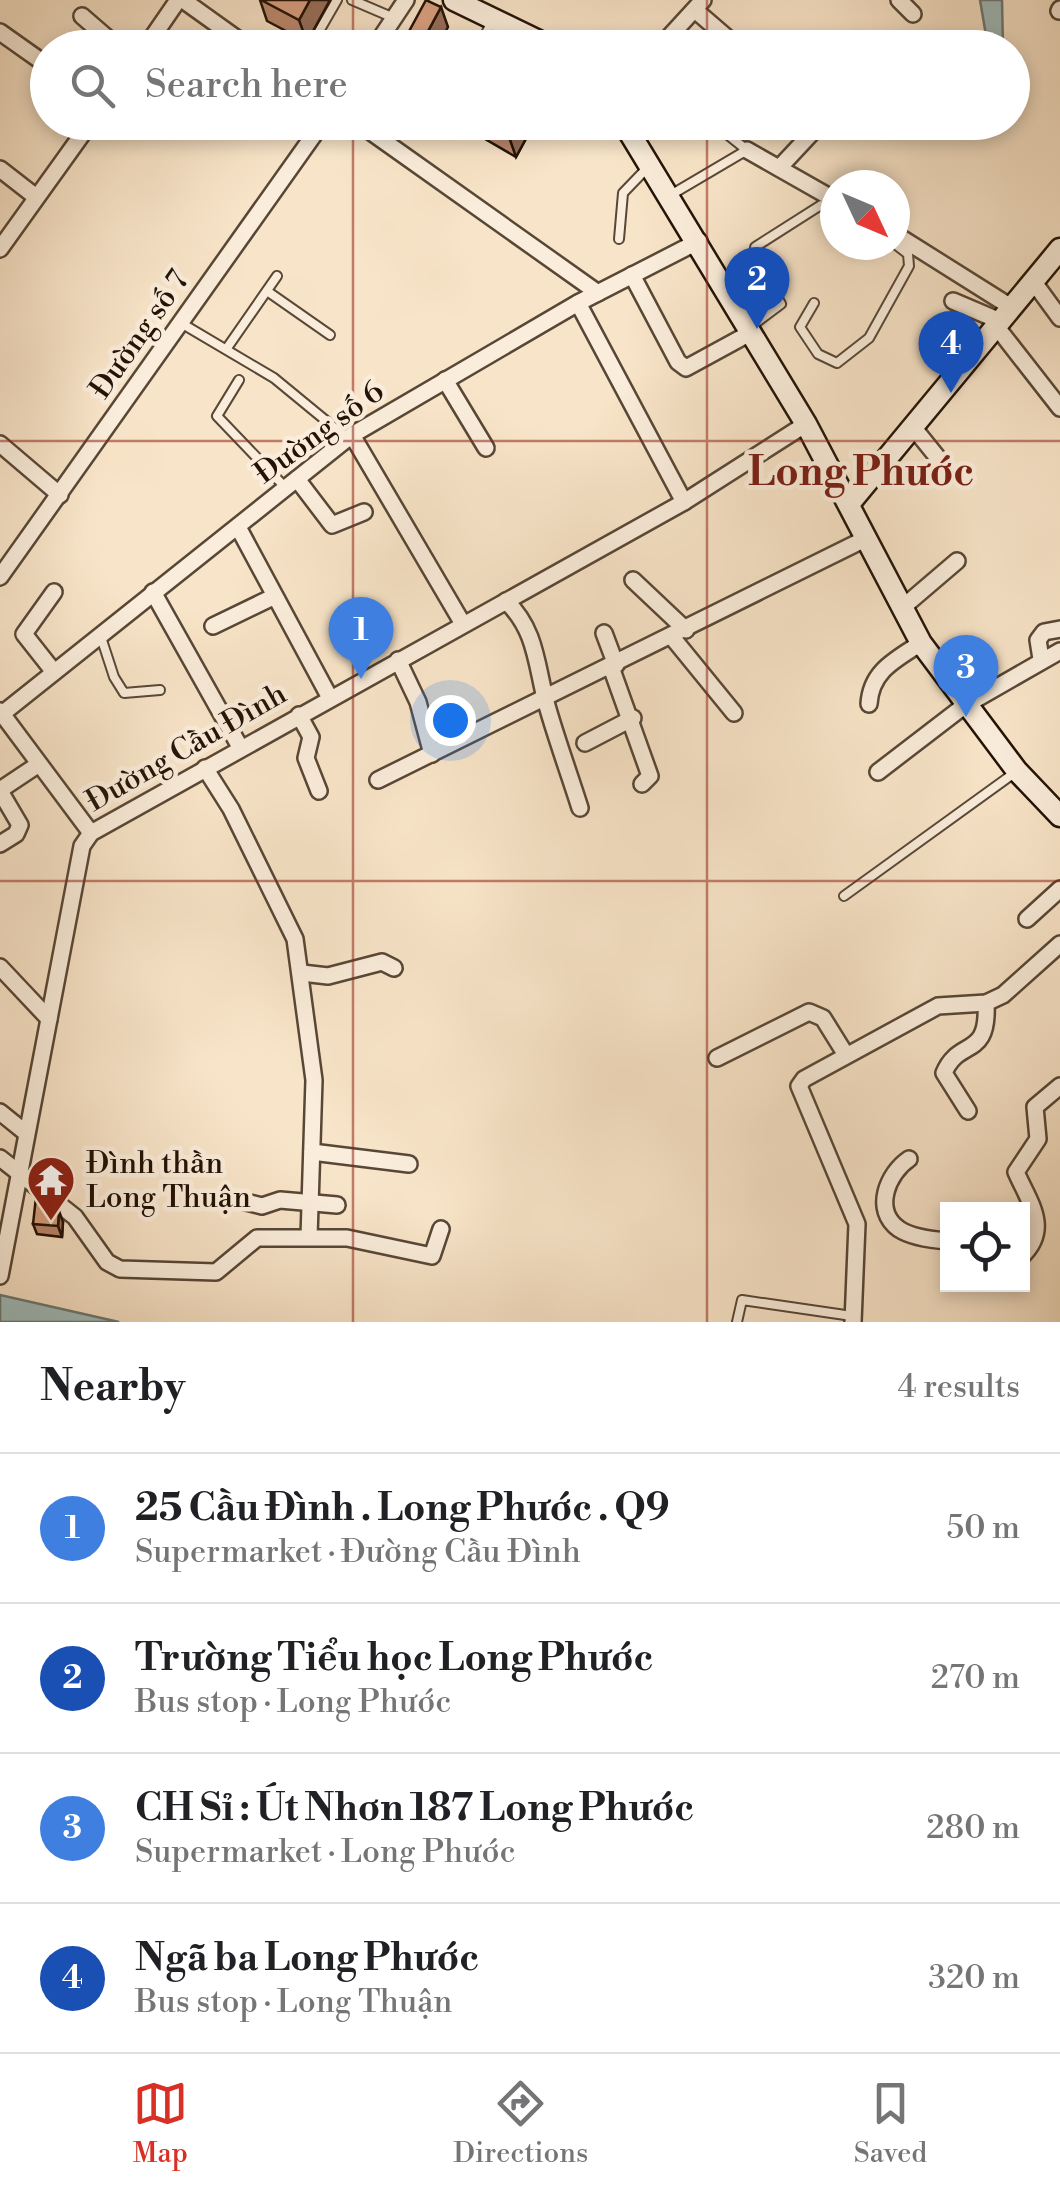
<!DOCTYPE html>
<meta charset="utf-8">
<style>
body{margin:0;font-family:"Libre Bodoni",serif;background:#f6f6f6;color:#202124}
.controls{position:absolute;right:30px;bottom:30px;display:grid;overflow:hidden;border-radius:0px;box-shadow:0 5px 15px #0003}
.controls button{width:90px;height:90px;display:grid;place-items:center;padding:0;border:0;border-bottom:2px solid #e0e0e0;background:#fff;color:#202124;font:50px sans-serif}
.compass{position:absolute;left:820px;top:170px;width:90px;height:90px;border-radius:50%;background:#fff;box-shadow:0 5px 15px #0003;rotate:134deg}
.you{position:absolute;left:450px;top:720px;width:35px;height:35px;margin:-25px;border:8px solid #fff;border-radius:50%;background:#1a73e8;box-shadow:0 0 0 15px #1a73e833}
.badge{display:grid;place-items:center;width:65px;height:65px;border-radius:50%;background:#d93025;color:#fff;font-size:32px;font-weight:700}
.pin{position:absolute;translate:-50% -82px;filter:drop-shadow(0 2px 5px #0008)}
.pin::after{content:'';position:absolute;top:52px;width:35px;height:30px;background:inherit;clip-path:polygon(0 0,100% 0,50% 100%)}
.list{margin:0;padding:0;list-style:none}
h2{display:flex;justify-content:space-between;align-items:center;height:130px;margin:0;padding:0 40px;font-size:42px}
h2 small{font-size:32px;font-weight:400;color:#757577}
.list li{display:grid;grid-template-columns:65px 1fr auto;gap:30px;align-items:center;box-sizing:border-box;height:150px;padding:0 40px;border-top:2px solid #e0e0e0}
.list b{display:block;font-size:38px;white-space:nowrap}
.list p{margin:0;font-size:32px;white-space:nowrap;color:#757577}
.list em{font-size:32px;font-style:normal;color:#757577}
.icon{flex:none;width:55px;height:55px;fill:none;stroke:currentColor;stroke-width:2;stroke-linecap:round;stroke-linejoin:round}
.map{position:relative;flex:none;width:1060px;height:1322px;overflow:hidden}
.search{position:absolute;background:#fff;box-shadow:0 5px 15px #0003;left:30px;right:30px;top:30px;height:110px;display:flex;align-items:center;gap:25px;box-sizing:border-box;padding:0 35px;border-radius:55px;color:#757577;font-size:38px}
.sheet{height:730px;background:#fff}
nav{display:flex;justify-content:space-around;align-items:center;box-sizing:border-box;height:140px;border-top:2px solid #e0e0e0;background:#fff;font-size:28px;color:#757577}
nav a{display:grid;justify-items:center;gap:5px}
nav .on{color:#d93025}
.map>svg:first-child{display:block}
</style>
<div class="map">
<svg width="1060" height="1322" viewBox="0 0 1060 1322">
<rect width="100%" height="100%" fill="#f8e4c8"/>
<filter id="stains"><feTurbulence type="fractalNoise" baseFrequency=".002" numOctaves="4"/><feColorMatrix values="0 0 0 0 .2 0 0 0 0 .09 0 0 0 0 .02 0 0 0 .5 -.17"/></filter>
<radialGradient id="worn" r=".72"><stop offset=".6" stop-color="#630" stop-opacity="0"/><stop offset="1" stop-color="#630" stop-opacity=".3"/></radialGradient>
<!-- water -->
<g fill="#9fbdbd" stroke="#6d7974" stroke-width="2.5">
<path d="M980,0H1002L1003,47H988Z"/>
<path d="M0,1295L119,1322H0Z"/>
</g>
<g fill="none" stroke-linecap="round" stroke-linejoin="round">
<!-- lane casing -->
<g stroke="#584736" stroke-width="12">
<g id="lane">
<path d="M352,0L394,18"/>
<path d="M314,40L337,0"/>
<path d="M479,48L491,23"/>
<path d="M669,196L747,150L713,123"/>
<path d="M619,239L623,193L649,166"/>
<path d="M267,291L330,335"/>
<path d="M814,303L800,327L818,354L837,363L869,338L909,266L908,254L895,244"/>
<path d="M181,323L274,378L347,438"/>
<path d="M749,328L781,304L755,257V247L821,205L835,209"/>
<path d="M227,348L277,276"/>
<path d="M239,380L217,416L284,486"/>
<path d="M100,634L114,677L124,693L160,690"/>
<path d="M844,896L1017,771"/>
<path d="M737,1322L742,1300L852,1316"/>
</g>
</g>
<!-- street casing -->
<g stroke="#584736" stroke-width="20">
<g id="street">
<path d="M183,0L250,48"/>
<path d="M899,0L913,14"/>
<path d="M695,10L739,48"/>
<path d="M1059,11L1060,9"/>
<path d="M82,16L119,48"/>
<path d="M0,32L48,66"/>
<path d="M145,48L178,0"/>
<path d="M374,48L406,0"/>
<path d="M659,48L703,0"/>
<path d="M357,122L598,293"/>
<path d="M747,150L835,200"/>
<path d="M779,168L822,122"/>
<path d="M0,169L36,197"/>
<path d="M895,234L1011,307"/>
<path d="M0,249L91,122"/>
<path d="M632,275L678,362L686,368L752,332"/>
<path d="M1033,281L1060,318"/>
<path d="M953,301L1000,321"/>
<path d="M578,303L684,502"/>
<path d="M996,326L1060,408"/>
<path d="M445,380L486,448"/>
<path d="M913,427L942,463"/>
<path d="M352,435L463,624"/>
<path d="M0,444L60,495"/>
<path d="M297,479L332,525L364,512"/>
<path d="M238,527L330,698"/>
<path d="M0,577L323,122"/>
<path d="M633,580L686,630"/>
<path d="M153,592L240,747"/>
<path d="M506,601C536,630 536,663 546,702C556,738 569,773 580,808"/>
<path d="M902,608L957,561"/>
<path d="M213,626L273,597"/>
<path d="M604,633L616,665"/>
<path d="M672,637L734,713"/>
<path d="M1041,659L1038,640L1044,632L1060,629"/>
<path d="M398,660L418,702L432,754"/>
<path d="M611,667L650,776L642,784"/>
<path d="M54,672L24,634L54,592"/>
<path d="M869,704C871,671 895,660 921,643"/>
<path d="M0,711L91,833"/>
<path d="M2,714L352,435L578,303L699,241"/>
<path d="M299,715L311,737L306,758L319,791"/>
<path d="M585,743L633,718"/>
<path d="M205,768L231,809L295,939L314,1080L309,1237"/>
<path d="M878,772L964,706L1060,651"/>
<path d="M378,780L867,538"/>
<path d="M0,790L39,764"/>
<path d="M0,791L20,825L16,834L0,844"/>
<path d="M1027,919L1060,889"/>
<path d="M0,967L49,1019"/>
<path d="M302,973L328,976L382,962L394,968"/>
<path d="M717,1058L809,1012L823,1018L846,1055"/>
<path d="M968,1111L944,1073C959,1037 989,1060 986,1003"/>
<path d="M0,1112L26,1133"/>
<path d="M312,1152L409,1164"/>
<path d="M0,1158L75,1217L107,1262L120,1269L216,1272L257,1238H347L432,1256L441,1229"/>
<path d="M909,1159C888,1173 872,1210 899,1229C911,1237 934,1240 948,1241"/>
<path d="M238,1200L262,1206L280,1200L337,1205"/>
<path d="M1022,1256C1051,1228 1029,1202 1016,1172L1038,1139L1035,1107L1060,1086"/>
<path d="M0,1276L82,846L91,833L684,502L806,424"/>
<path d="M853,1322L857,1224L799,1086L804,1079L938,1006L986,1003L1003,995L1060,944"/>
</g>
</g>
<!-- secondary casing -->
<g stroke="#231306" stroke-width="25">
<g id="secondary">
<path d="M454,0L553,48"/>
<path d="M623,122L806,424L921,643L1017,771L1060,816"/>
<path d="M849,504L1060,249"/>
</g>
</g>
<!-- lane -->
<use href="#lane" stroke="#faeddb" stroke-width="8"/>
<!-- street -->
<use href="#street" stroke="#faeddb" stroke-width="15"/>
<!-- secondary -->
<use href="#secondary" stroke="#faeddb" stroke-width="20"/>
</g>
<!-- wall -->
<g fill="#bb896e" stroke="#231306" stroke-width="2.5">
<path d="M260,0H330L307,42L267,21Z"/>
<path d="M456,122H535L516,157Z"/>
<path d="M63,1222L62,1237L37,1234L33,1224Z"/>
</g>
<!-- shaded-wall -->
<g fill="#986f5a" stroke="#231306" stroke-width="2.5">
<path d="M310,0H330L307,42L299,20Z"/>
<path d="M441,7L448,27L437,48H419Z"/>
<path d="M517,122H535L516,157L509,137Z"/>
<path d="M59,1211L63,1222L62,1237L58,1226Z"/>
</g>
<!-- building -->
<g fill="#d99f80" stroke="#231306" stroke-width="2.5">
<path d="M261,0H310L299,20Z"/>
<path d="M426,0L441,7L419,48H400Z"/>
<path d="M483,122H517L509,137Z"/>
<path d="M36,1197L59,1211L58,1226L33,1224Z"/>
</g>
<!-- grid -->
<path fill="none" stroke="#8f2418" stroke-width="2.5" stroke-opacity="0.55" d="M353,0V48M707,0V48M353,122V1322M707,122V1322M0,441H1060M0,881H1060"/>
<!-- icons -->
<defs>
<g id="temple-pin" transform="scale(2.5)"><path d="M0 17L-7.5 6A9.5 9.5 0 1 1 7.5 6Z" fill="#8f2418" stroke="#faeddb"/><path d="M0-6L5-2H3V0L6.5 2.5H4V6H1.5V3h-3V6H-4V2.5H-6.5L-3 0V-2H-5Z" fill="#fff"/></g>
</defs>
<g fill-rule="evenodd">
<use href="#temple-pin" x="51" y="1180"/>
</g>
<g text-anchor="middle" stroke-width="9" stroke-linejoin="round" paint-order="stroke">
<!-- street labels -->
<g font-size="30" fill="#231306" stroke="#faeddb">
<text transform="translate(139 334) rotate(-55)" y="10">Đường số 7</text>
<text transform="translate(319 432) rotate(-36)" y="10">Đường số 6</text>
<text transform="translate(186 747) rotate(-30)" y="10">Đường Cầu Đình</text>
</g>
<!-- poi labels -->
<g font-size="30" fill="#231306" stroke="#faeddb" text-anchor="start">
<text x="86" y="1173">Đình thần<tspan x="86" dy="34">Long Thuận</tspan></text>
</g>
<!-- district labels -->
<g font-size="40" font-weight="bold" fill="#7a1f14" stroke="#faeddb">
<text x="861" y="485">Long Phước</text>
</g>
</g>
<rect width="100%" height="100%" filter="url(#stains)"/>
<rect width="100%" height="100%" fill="url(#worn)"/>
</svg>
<div class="controls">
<button><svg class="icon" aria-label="locate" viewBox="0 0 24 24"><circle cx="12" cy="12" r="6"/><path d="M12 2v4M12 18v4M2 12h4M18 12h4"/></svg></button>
</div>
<svg class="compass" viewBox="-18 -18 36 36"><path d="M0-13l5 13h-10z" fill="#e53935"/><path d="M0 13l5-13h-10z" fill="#757577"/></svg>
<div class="you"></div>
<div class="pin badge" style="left:361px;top:679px;background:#3f7fe0">1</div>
<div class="pin badge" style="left:757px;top:329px;background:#1a4fb4">2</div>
<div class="pin badge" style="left:966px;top:717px;background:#3f7fe0">3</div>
<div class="pin badge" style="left:951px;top:393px;background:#1a4fb4">4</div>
<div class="search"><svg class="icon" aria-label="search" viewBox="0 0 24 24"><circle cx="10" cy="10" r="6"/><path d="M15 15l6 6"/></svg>Search here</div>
</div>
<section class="sheet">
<h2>Nearby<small>4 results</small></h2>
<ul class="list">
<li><span class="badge" style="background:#3f7fe0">1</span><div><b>25 Cầu Đình . Long Phước . Q9</b><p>Supermarket · Đường Cầu Đình</p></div><em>50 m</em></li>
<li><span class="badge" style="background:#1a4fb4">2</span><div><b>Trường Tiểu học Long Phước</b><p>Bus stop · Long Phước</p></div><em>270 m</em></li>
<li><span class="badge" style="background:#3f7fe0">3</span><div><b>CH Sỉ : Út Nhơn 187 Long Phước</b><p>Supermarket · Long Phước</p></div><em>280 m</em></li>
<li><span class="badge" style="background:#1a4fb4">4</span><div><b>Ngã ba Long Phước</b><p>Bus stop · Long Thuận</p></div><em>320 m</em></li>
</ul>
</section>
<nav>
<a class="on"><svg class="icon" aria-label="map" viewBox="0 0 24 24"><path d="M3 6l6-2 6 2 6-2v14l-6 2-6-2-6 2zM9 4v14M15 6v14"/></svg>Map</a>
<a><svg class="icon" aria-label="directions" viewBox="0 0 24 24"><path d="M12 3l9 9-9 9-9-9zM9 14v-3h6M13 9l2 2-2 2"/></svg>Directions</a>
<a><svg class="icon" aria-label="saved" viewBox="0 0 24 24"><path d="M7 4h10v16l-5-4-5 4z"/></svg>Saved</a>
</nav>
